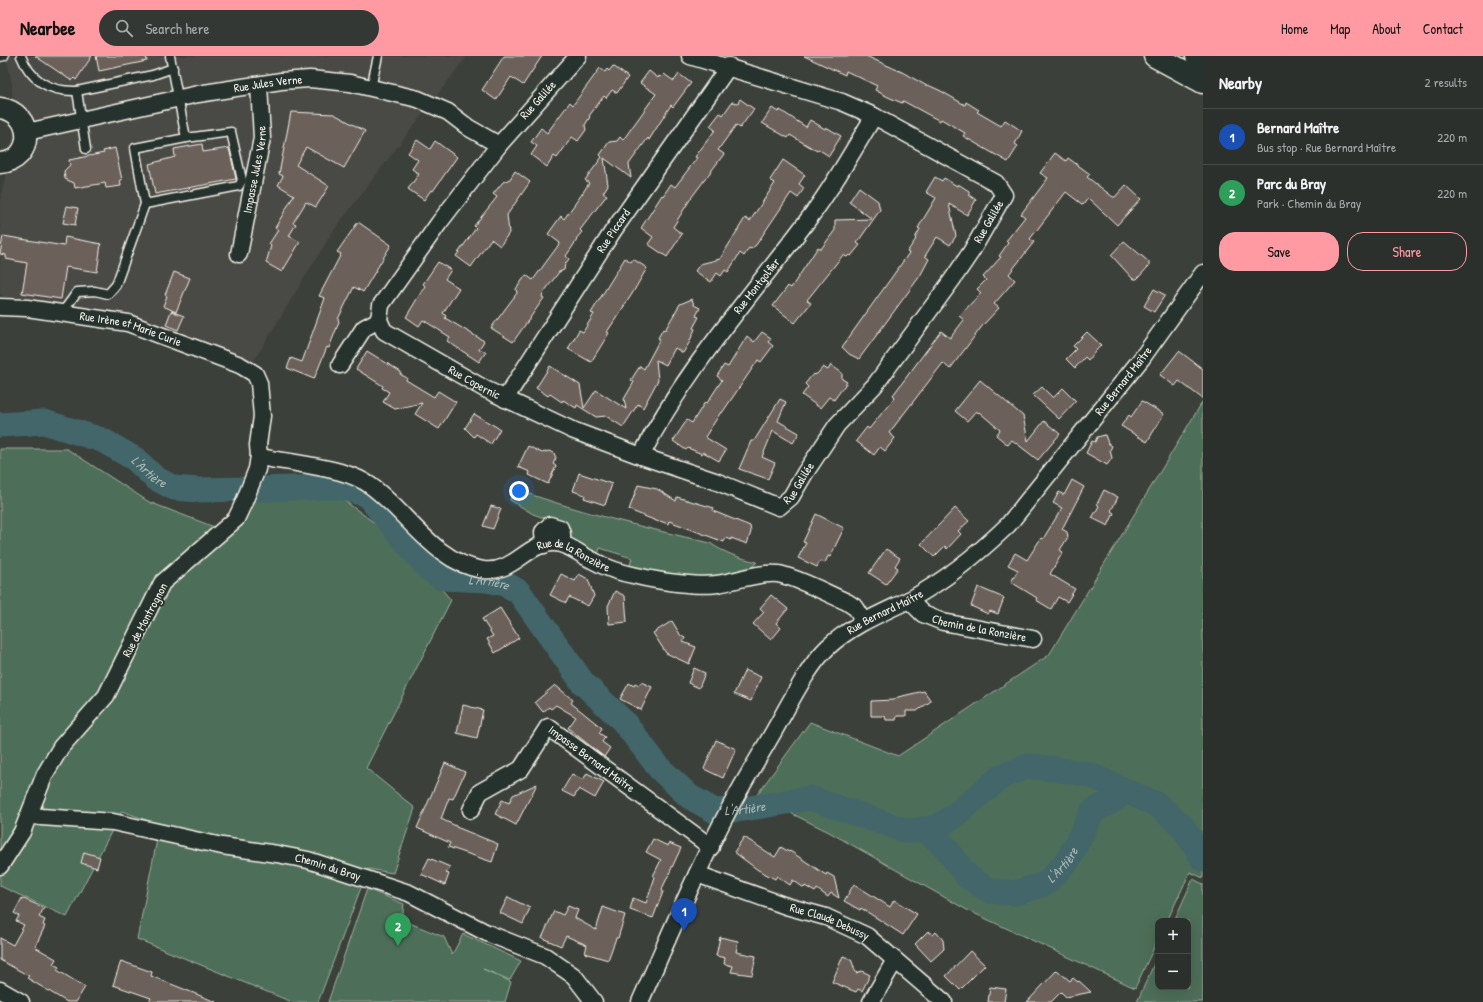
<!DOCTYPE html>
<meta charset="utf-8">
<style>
body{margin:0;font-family:"Patrick Hand",sans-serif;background:#343834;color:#f1f3f6}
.controls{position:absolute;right:12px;bottom:12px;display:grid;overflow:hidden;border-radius:8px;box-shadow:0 4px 16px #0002}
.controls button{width:36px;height:36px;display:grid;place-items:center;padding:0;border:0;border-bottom:1px solid #484b48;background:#2c302c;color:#f1f3f6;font:20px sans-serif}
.you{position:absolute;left:519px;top:435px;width:14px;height:14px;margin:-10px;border:3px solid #fff;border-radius:50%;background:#1a73e8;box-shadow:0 0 0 6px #1a73e833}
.badge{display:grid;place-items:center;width:26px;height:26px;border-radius:50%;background:#ff9aa2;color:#fff;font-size:13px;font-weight:700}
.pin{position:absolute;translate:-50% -33px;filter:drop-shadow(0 1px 2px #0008)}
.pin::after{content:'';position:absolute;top:21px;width:14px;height:12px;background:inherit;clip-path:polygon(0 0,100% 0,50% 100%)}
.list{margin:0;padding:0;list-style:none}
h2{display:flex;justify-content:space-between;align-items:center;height:52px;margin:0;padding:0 16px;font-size:17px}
h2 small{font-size:13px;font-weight:400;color:#a6a9a9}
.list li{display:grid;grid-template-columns:26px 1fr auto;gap:12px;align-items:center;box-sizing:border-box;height:56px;padding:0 16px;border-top:1px solid #484b48}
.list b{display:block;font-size:15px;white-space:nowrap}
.list p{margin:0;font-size:13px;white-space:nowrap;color:#a6a9a9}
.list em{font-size:13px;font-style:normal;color:#a6a9a9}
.actions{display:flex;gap:8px;padding:12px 16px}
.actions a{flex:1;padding:9px 0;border:1px solid #ff9aa2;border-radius:16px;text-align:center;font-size:14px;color:#ff9aa2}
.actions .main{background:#ff9aa2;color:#111}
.icon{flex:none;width:22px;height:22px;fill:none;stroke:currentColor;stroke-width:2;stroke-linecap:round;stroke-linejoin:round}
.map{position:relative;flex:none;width:1203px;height:946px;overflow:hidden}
header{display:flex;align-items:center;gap:24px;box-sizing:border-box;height:56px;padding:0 20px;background:#ff9aa2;color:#111}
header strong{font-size:19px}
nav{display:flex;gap:22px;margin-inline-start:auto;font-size:14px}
.search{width:280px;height:36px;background:#343834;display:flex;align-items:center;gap:10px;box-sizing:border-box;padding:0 14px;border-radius:22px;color:#a6a9a9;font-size:15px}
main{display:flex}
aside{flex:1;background:#2c302c}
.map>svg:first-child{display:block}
</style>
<header>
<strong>Nearbee</strong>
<div class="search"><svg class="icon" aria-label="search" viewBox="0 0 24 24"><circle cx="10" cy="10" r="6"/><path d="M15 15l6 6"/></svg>Search here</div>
<nav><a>Home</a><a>Map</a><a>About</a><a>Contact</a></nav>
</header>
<main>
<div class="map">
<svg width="1203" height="946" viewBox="0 0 1203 946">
<rect width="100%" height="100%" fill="#3b403a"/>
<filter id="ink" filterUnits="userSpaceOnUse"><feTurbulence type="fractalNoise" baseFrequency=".025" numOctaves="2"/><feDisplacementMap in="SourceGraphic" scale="8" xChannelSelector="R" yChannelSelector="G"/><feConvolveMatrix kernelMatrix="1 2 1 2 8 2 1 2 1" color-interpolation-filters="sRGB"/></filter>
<g filter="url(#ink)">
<!-- built -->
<path fill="#4a4a44" d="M6,0H467L331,178L252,308L122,262L4,241L0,238V146L13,79L12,28Z"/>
<!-- green -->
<g fill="#4d6e58" stroke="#a0b0a0">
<path d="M1203,345V822L1190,816L1167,865H1158V883L1135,932L967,854L829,776L756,740L810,666L898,700L1049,599Z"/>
<path d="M0,393H67L149,446L230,477L261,423L334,437L399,485L451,544L366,712L415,752L393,817L368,813L318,946H292L137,883L160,769L122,755L67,861L0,830Z"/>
<path d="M513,432C577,456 643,471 710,487C724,497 740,502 757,506L747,516L705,525L629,513L632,502L600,492L597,501L574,486L569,480L547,463L533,458L510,444Z"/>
<path d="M1193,823L1203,828V946H1137L1158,899V931H1188V865H1174Z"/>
<path d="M367,833L404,848L402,864L444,881L452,899L463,878L521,905L510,924L483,913L511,926L505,946H328Z"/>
</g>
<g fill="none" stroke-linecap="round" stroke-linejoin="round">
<!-- river -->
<g stroke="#43666a" stroke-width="25">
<path id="s1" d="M0,369L44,366L102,384L135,403L155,422L174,432L198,434L340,431L367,439L429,513L442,522L487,524L506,528L519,536L583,627L624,666L660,713L690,741L715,755L744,753L810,742L907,775L935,772L950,763L1001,721L1028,710L1055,713L1090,719L1158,749L1183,771L1203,803"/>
<path id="s2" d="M925,773L946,792L967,820L990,835L1015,837L1045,828L1068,804L1093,755L1113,745L1124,735"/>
</g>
</g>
<!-- building -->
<g fill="#6c605a" stroke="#f4f1e8">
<path d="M35,0H92L76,24L74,22L72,25Z"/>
<path d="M96,0H146L147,5L99,15Z"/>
<path d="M504,0H542L523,29L511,21L496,44L482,34Z"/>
<path d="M804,0H866L902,16L927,30L928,29L941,35L965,49L966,46L979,54L977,56L1001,70L1005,64L1022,75L1015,88L1018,90L1008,106L963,80L965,77L941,63L940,65L903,45L902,47L888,41L875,34L877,30L846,15L845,19Z"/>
<path d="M613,10L628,21L617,37L612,34L606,42L604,40L589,60L590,61L585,69L586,74L578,85L572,81L557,102L554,100L547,111L531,99L537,90L531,86L541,72L547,77L570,46L573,49L600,12L605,16L607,13L609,15Z"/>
<path d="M649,15L658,22L659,20L661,21L664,18L674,25L679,18L691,27L673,51L671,49L649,84L648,82L629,108L631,122L604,102L608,129L603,137L607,139L580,174L582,176L576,183L577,184L566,200L569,203L565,208L564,214L559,216L544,236L542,241L544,242L513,286L491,272L517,237L516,233L526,219L533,224L560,187L548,178L561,160L564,163L582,138L589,127L585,124L602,101L600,99L609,86L617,85L620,81L623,84L656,38L640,27Z"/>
<path d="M740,43L754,53L740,72L736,69L718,94L724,98L691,142L673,171L682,178L667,201L648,188L653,181L641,172L662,139L663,140L671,128L675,131L697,102L695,101L715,74L710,70L720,57L723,59L732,46L738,47Z"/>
<path d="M772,52L778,56L780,54L806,71L810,64L825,73L826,71L841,80L829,100L818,93L817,95L790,79L788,82L762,67Z"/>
<path d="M291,56L334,58L365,75L344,112L306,91L296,109L329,130L316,151L306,146L293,167L296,168L289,180L300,186L282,216L266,207L271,190L269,188L278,174L275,172L294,139L278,129L283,120L279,118Z"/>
<path d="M417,84L430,93L435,85L457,101L433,135L431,134L424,144L408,133L419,118L412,113L418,104L408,97Z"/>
<path d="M202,88L203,96L229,92L236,123L155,138L149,108L175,101L174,93Z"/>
<path d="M115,92L122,124H120L121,130L106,132L105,127L75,132L74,127L65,123L64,115L70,109L69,104L104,97L103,95Z"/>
<path d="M1055,97L1066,105L1068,102L1090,118L1087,121L1113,141H1115L1126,129L1141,143L1117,169L1088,142L1083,149L1066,136L1030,183L1034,186L1009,218L1015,224L994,248L999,252L983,269L950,313L943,307L889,377L895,382L885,395L880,391L874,399L856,385L867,371L869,373L895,341L893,339L941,275L950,282L964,264L959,260L981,237L977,233L986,224L983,221L1001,201L999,200L1008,187L1006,185L1025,161L1021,158L1048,122L1040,117Z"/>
<path d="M783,104L805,119L799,128L804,132L798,142L791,137L756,189L751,193L749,192L744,200L740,197L728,216L725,214L721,220L717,217L711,226L695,215L700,208L720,203L745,162L750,165L775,127L770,124Z"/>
<path d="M515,115L530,126L507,159L509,177L500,190L491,183L471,211L456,200L476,172L474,170L497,141L493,138L503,126L510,123Z"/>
<path d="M935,121L942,125L944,122L957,130L958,128L969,135V139L976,144L967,159L949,148L956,180L950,189L937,181L925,200L929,203L920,220L859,303L849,298L842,291L909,197L907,196L916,183L915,182L920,173L918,172L936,142L926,136Z"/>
<path d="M859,131L878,145L880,154L857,187L860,189L851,200L849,199L847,201L843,199L807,244L811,247L795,267L773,250L788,230L791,232L818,191L821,193L835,174V164L872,163L849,146Z"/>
<path d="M67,150L78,152L75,169L63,167Z"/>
<path d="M358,166L391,189L363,236L354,231L338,263L339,266L329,292L327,291L314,323L287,312L291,302L302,306L325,242L319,240L341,198L337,196Z"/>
<path d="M3,180L64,190L65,181L101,188L97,216L66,211L61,243L22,237L27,207L6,203V199L0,198Z"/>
<path d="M1124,185L1149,206V210L1137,223H1133L1111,199Z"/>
<path d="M625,202L631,206L633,203L647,212L632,238L607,276L609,277L591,306L568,293L579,274L583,276L594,258L591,257Z"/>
<path d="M438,206L451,214L445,223L459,232L443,257L446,260L445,262L484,285L479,293L486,296L479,306L447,285L450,281L423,264L419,270L406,261L425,230L423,228Z"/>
<path d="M174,216L190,222L176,256L163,250L167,240L165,239Z"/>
<path d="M1154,233L1165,239L1154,256L1144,250Z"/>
<path d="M692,243L694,249L700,252L696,260L699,261L693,272L695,273L689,287L683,297L675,292L666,309L656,304L658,324L643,352L638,348L623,371L606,360L596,361L577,349L576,352L563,344L562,346L550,338L548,340L536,332L550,310L580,329L584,352L596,334L626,353L624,343L634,326L631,324L640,310L644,313L660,283L658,282L663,273L665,274L680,248Z"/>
<path d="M171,255L184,260L178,274L166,269Z"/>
<path d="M762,276L771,282L768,286L773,290L761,306L758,304L722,357L721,356L705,381L726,394L719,405L703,396L702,398L688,392L686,394L673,385L687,364L692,367L705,346L707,347L722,324L717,320L724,309L728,311L747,280L754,286Z"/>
<path d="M1087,276L1101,289L1088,304L1085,301L1075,312L1066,303L1076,293L1073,290Z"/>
<path d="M367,295L401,316L400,318L407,322L406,324L434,341L438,335L456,346L439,373L415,358L422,347L395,353L383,346L389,336L382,332L383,330L356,313Z"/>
<path d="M1179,295L1203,313V343L1179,325L1175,330L1160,319Z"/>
<path d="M831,309L842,317V323L847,326L834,344L829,341L820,352L802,339L808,331L805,328L812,319L817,318L823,311L828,314Z"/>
<path d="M980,324L1023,360L1028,385L1044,365L1060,378L1038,404L1012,384L1008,389L996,379L1000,374L979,356L978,357L976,355L967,365L955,355Z"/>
<path d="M1042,331L1053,342L1063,332L1076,345L1059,363L1033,339Z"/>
<path d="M780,343L786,346L778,365L799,377L793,387L773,375L762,401L775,407L768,423L739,413L751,385H754Z"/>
<path d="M1142,345L1164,358L1147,386L1121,370L1129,359L1131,361Z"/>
<path d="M474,358L500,373L491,388L476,378L474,381L465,372Z"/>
<path d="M1105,379L1108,387L1112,390L1110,394L1112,402L1107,409L1086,397L1092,385L1095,386L1097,381Z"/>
<path d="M528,390L542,397L549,395L554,397L556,402L553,408L556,410L548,428L529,419L530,416L518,411Z"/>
<path d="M579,417L612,428L605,449L584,442L585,439L573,435Z"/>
<path d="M1072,424L1084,431L1062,473L1067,476L1068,481L1060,494L1063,496L1050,518L1075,533L1067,546L1058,541L1051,553L1036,544L1037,542L1011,526L1018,514L1008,509L1015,497L1027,504L1041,482L1043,483L1062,452L1053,447L1059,436L1064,439Z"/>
<path d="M638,429L657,433L676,445L677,441L714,452L713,455L750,470L751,476L747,488L731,482V484L725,482L724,486L669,465L668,468L660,465L659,466L629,454Z"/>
<path d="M1104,434L1118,441L1111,455L1114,457L1108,470L1092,462L1099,450L1097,448Z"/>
<path d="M491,450L501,453L493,473L483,470Z"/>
<path d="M955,452L969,465L958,475L961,478L947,493L945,490L934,501L921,488Z"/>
<path d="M816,458L844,472L830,501L828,500L825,507L820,505L817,511L798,502L806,487L803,486Z"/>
<path d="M886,493L900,502L895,510L898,512L886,528L869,517Z"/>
<path d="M561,518L575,525L579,518L588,523L594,540L588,550L569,541L566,547L550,539Z"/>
<path d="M978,531L1004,542L998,558L990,555L988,558L971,550Z"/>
<path d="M615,535L625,540L627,566L609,568L608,550Z"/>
<path d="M771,539L788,553L776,567L781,572L771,584L753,568L764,556L760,552Z"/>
<path d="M500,552L519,582L495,597L487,583L493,580L482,563Z"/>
<path d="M672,565L681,580L685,582L683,586L696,591L689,608L666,597L653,577Z"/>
<path d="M694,612L705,617L699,632L688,627Z"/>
<path d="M745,614L761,621L751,645L734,638Z"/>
<path d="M641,626L652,631L641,654L620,643L629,627L634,630L635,627L639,629Z"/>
<path d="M555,629L573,644L571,647L602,672L599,677L605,681L602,686L610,692L604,701L568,672L576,661L556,649L551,653L549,651L543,656L535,646Z"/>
<path d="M924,635L931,645L917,655H906V660H897L896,664H886L885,660H871V645L894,644L898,641Z"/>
<path d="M463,649L483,654L477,682L457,677Z"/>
<path d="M716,684L736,693L723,722L704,713Z"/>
<path d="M445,707L465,716L453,743L449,742L441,763L456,770V771L498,788L492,806L448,791L450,787L417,772Z"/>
<path d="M587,717L604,726L595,742L579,733L574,741L562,735L572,718L583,724Z"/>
<path d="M537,728L516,769L495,758L502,744L509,747L513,739Z"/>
<path d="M744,781L775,801L781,791L789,796L790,795L826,819L827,817L834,821L839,842L831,837L828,841L817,833L815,836L805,830L804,832L793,824L790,829L777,820L775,823L758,814L734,796Z"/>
<path d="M653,783L668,790L669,787L681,792L662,833L663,836L653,862L630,854L633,842L646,847L655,821L653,820L661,804L646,796Z"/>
<path d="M84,796L100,801L97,812L81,807Z"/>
<path d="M429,802L450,811L446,817L449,818L445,829L421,818Z"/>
<path d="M854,828L890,851L894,844L917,858L903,879L861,852L860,854L844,845Z"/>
<path d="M508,841L530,852L523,868L500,857Z"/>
<path d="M22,842L44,852L39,861L45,864L43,869L45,870L35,891L56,903L53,908L59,911L57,914L85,931L76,946H67L27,922L29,920L0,904V882L13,889L24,869L16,865L19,860L14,857Z"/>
<path d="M568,850L578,854L575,862L596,874L603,851L625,859L618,882H616L608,904L585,897L587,889L566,880L561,890L542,882L554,855L563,859Z"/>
<path d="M928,875L933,879L936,876L943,884L944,893L931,905L915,888Z"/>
<path d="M720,881L738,885L736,896L756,900L752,919L731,916L733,910L724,908L725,902L716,900Z"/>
<path d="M970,895L985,909L960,934L946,920Z"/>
<path d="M843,900L851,903L856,917L862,915L870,919L862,935L858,933L856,936L832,926Z"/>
<path d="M121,905L152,916L151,920L216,946H149L151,942L113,929Z"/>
<path d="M1057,914L1070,925L1073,922L1078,926L1079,925L1091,936L1066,941L1061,936L1051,946H1027Z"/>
<path d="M990,931L1006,933L1004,946H988Z"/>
</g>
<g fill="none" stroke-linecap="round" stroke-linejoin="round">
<!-- service casing -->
<g stroke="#f4f1e8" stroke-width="11">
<g id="service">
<path d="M21,0C31,25 50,36 77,35L153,19L173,12"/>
<path d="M0,1L4,0"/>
<path d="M371,32L378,0"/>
<path d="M77,35L86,93"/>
<path d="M145,148L239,130L242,124L231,76L186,82"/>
<path d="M62,257L77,236L95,235L108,238L116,229L145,148L135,92L186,82L170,0"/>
</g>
</g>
<!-- minor casing -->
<g stroke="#f4f1e8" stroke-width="19">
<g id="minor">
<path id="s3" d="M578,0L499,89L439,167L381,249L379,264L384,275L485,333L572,374L641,400L715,425L779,451L791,441L805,417L837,369L875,329L952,224L971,196L1004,139L996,127L874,60L842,46L690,0"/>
<path id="s4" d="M27,76L198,38L281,25L310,23L350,27L418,43L448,56L469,72L499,89"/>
<path id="s5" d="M239,198L262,82L259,29"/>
<path id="s6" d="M0,251L27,252L128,267L240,309L255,318L259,327L262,360L258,389L259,400L257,413L244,446L236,463L162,527L106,640L61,691L45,718L22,776L0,810"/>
<path d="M340,309L364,272L379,264"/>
<path id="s7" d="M505,343L613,175L729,10"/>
<path id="s8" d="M259,400C270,404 279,404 291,406C316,411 349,414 371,430C407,456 435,507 483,514C514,518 527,486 554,487C568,487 579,498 592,504C606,512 621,517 637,520C657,525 697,531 717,528C737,525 758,516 778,518C797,521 828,538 847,546L856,552L864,565"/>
<path id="s9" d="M641,400C686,311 754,237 813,157C836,126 854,93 874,60"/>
<path d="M544,489L543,476L550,469L560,472L562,478V488"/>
<path id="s10" d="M909,544L923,558L943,566L1033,583"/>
<path id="s11" d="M471,754L480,736L521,713L548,671L711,791"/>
<path id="s12" d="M29,759L41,761L113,766L222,790L277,798L308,804L409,837L487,877L545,900L574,920L594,946"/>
<path id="s13" d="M697,818L786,850L826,861L867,880L944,946"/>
<path d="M0,934L21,946"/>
<path id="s14" d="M640,946C668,883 694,819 726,759C741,730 758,703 774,675C789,649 807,611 828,591C852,569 880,558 909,544C946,524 978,498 1008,469L1142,302L1203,217"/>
<path d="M871,946L895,904"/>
</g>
</g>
<!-- tertiary casing -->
<g stroke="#f4f1e8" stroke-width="23">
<path id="tertiary" d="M0,52C35,56 35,105 0,107"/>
</g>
<!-- trunk casing -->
<g stroke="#f4f1e8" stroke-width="25">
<g id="trunk">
<path d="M1155,0L1203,26"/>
<path d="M1197,0L1203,3"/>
</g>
</g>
<!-- service -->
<use href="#service" stroke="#26332d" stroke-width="8"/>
<!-- minor -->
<use href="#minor" stroke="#26332d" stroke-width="16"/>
<!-- tertiary -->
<use href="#tertiary" stroke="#26332d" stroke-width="20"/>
<!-- trunk -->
<use href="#trunk" stroke="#26332d" stroke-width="22"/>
</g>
</g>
<g text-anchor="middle" stroke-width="4" stroke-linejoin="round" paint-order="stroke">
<!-- street labels -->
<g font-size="12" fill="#f4f1e8" stroke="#26332d">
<text dy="4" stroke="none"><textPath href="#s4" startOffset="246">Rue Jules Verne</textPath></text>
<text transform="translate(538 44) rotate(-48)" y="4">Rue Galilée</text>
<text dy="4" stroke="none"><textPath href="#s5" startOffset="86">Impasse Jules Verne</textPath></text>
<text dy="4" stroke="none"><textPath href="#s3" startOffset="1134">Rue Galilée</textPath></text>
<text dy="4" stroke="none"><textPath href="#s7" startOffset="200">Rue Piccard</textPath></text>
<text dy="4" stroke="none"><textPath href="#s9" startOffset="206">Rue Montgolfier</textPath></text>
<text dy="4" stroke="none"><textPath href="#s6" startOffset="133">Rue Irène et Marie Curie</textPath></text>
<text dy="4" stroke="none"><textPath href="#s14" startOffset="806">Rue Bernard Maître</textPath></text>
<text dy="4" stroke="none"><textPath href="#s3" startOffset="449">Rue Copernic</textPath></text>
<text dy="4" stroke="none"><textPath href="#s3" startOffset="810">Rue Galilée</textPath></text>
<text dy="4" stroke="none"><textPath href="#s8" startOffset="359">Rue de la Ronzière</textPath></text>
<text dy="4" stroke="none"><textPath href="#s14" startOffset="470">Rue Bernard Maître</textPath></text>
<text transform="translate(145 564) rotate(-62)" y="4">Rue de Montrognon</text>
<text dy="4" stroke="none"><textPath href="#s10" startOffset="78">Chemin de la Ronzière</textPath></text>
<text dy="4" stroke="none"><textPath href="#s11" startOffset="171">Impasse Bernard Maître</textPath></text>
<text dy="4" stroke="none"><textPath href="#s12" startOffset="304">Chemin du Bray</textPath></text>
<text dy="4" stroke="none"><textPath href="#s13" startOffset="141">Rue Claude Debussy</textPath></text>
</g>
<!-- water labels -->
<g font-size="13" font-style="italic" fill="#adb9b6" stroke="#26332d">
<text dy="5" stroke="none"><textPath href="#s1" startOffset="162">L'Artière</textPath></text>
<text dy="5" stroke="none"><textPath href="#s1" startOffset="546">L'Artière</textPath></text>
<text dy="5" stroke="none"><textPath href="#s1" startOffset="905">L'Artière</textPath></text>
<text dy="5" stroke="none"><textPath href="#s2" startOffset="173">L'Artière</textPath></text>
</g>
</g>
</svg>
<div class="controls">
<button>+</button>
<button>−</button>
</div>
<div class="you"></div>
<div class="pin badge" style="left:684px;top:875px;background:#1a4fb4">1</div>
<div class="pin badge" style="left:398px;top:890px;background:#2e9e5b">2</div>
</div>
<aside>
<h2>Nearby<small>2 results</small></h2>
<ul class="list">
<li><span class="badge" style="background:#1a4fb4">1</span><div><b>Bernard Maître</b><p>Bus stop · Rue Bernard Maître</p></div><em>220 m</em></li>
<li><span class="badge" style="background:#2e9e5b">2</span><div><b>Parc du Bray</b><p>Park · Chemin du Bray</p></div><em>220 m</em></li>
</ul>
<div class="actions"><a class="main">Save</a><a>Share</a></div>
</aside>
</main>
